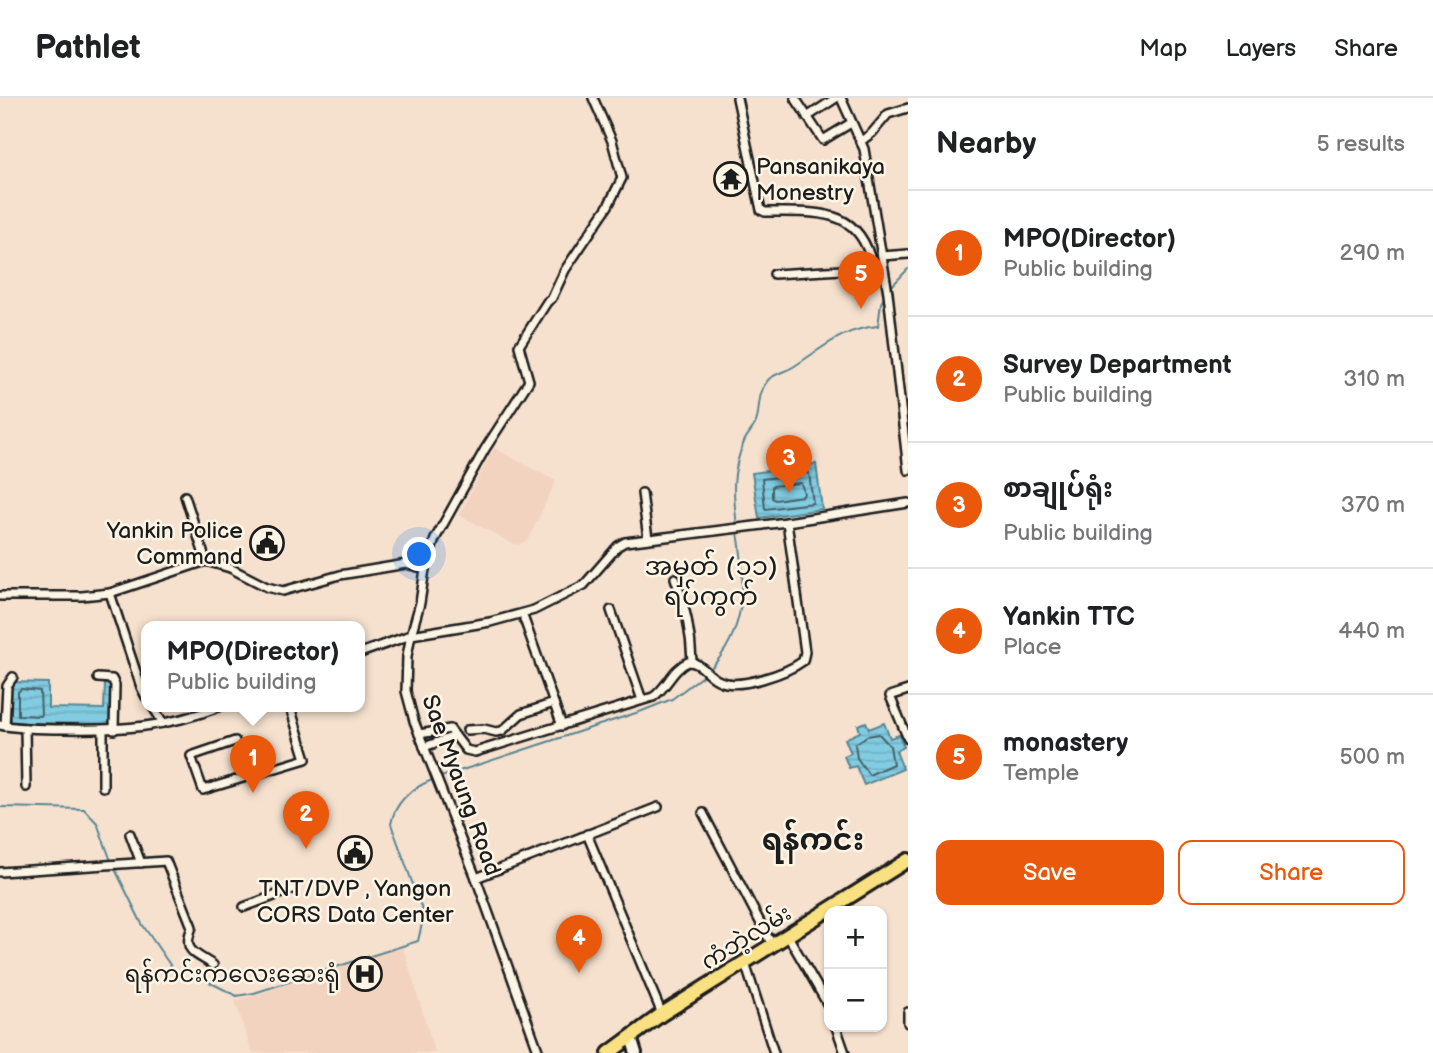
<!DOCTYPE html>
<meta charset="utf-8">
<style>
body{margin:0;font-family:"Balsamiq Sans","Noto Sans Myanmar",sans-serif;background:#f6f6f6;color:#202124}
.controls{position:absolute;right:21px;bottom:21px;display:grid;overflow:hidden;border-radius:14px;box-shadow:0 2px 5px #0004}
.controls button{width:63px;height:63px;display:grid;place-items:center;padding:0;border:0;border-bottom:2px solid #e0e0e0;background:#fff;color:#202124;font:35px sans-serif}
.you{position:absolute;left:420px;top:457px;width:24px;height:24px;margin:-18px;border:5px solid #fff;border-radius:50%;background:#1a73e8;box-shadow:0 0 0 10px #1a73e833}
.badge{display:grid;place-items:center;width:46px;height:46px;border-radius:50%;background:#ea580c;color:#fff;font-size:23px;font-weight:700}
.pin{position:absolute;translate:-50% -58px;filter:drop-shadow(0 2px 4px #0008)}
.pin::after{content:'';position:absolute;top:37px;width:24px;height:21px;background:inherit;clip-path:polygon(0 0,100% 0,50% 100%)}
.popup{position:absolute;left:141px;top:523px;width:224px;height:91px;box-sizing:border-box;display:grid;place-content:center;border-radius:14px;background:#fff;filter:drop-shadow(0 2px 5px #0005);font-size:23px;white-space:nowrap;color:#757577}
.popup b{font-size:26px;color:#202124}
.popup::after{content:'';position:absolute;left:50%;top:100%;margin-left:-14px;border:14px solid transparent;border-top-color:#fff}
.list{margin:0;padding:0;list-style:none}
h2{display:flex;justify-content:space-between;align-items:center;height:91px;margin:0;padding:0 28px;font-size:30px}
h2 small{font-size:23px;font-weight:400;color:#757577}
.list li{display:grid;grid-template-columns:46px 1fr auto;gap:21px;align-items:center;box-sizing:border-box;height:126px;padding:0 28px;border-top:2px solid #e0e0e0}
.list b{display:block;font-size:26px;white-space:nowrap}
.list p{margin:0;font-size:23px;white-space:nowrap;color:#757577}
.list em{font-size:23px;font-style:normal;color:#757577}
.actions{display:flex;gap:14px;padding:21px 28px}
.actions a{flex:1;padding:16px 0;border:2px solid #ea580c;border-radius:14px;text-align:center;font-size:24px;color:#ea580c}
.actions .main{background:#ea580c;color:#fff}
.map{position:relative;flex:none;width:908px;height:955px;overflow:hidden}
header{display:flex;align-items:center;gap:42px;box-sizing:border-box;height:98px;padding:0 35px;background:#fff;border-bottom:2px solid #e0e0e0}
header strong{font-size:33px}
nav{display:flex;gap:38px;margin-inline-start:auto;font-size:24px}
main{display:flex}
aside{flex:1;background:#fff}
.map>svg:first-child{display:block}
</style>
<header>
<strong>Pathlet</strong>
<nav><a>Map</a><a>Layers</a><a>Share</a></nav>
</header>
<main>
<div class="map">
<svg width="908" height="955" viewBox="0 0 908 955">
<defs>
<pattern id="water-rules" width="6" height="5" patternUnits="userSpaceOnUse" patternTransform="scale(1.75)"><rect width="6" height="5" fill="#82cce2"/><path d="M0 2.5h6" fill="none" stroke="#70afc1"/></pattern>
</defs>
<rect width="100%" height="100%" fill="#f6e1cf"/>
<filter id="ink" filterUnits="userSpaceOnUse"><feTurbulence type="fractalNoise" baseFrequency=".0143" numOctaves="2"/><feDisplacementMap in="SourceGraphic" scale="14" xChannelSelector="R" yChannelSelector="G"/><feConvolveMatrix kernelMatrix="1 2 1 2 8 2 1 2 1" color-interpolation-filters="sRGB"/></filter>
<g filter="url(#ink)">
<!-- built -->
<g fill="#f2d3bf">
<path d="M494,350L556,383L528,442L518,447L511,445L459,417Z"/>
<path d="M403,849L435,955H252L235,903Z"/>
</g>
<!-- water -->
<g fill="url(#water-rules)" stroke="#598693" stroke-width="2">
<path d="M816,366L822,411L759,420L752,375Z"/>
<path d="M11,584L48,585V610L104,611L105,584H111V626L11,625Z"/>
<path d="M866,624L869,631L884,625L890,640L899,637L904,649L896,653L903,671L864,687L856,668L849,670L844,658L851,655L845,641L860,634L858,627Z"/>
</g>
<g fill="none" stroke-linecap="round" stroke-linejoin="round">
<!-- shore -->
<g stroke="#45626b" stroke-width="2">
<path d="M809,375L813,405L765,411L762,381Z"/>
<path d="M801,385L804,395L803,398L775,402L772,400V388Z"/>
<path d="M21,591L40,593L41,618L18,617V594Z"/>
<path d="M879,636L890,648L893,666L869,677L857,660L855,646L867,638Z"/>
</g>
<!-- stream -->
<g stroke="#598693" stroke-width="2">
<path d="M890,190L908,171"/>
<path d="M737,428C733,396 731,375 744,344C747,336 755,330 757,321C760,307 758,293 769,281C775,276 786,273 793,269C823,250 841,231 878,228L881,205L885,198"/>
<path d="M709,572C747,534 746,483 738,434"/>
<path d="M438,680L642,613L672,601L705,576"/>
<path d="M0,709L84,711L97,725L111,763"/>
<path d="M114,769L142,826L179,880L203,881L237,898L254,895L418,843L424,817L391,726C395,704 412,690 432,682"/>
</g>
<!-- street casing -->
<g stroke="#1c1c1c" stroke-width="12">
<g id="street">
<path d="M737,0L761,112L765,114C817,115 860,107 873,170"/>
<path d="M795,0L823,42L851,25"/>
<path d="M841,0L864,51L888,195L908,372"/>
<path d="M807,19L836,0"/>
<path d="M860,44L872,35L888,16L908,10"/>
<path d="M882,158L908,156"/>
<path d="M774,176L877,170"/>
<path d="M642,395L648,441"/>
<path d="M185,398L206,463L230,470L267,489L283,493L340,477L406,466L425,471"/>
<path d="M675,480C686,509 691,533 692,563"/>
<path d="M110,495L141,589L146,599"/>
<path d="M0,498H82L110,495L206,463"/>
<path d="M611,512L642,602"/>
<path d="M524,521L562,628"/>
<path d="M360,555L411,537L490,524L534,512L584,487L618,448L625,444L787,424L908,405"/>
<path d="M98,580L112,581L115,587L114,632"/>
<path d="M908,592L890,598L908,641"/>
<path d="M153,609L163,625"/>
<path d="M0,627C21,631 43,631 65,631C122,632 165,630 219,609"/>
<path d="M5,628L7,588L13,579"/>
<path d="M25,630L26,689"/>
<path d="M467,632L484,631L496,634L502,633L521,616L554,605"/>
<path d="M419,636L450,631L466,652L475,654L653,599C667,590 672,571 688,564C702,564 707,578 720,583C739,592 787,575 803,563L805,554L787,424"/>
<path d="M235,643L191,658L203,692L306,661L290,609"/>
<path d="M424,649L455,638"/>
<path d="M103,689V632"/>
<path d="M703,715L772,847"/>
<path d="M130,736L141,765"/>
<path d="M587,736L662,916"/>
<path d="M0,774L166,763L192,829C182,854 194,854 213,867"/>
<path d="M476,780L658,709"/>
<path d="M244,809L293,791"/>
<path d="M788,838L829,909"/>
<path d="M745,865L774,955"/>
<path d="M908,914V925"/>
<path d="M836,929L845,955"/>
<path d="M539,955L476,780L414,623L406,593L407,558L411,537L420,505L425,471L435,441L485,351L529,283L519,248L547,204L552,200L565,172L608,108L622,80L612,43L593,0"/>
</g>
</g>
<!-- secondary casing -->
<g stroke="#1c1c1c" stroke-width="16">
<path id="secondary" d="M631,939L636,955"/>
</g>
<!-- primary casing -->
<g stroke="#1c1c1c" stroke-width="18">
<path id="primary" d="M609,955L662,916L908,762"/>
</g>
<!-- street -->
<use href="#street" stroke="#fcf5e5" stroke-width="7"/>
<!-- secondary -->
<use href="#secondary" stroke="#fcf5e5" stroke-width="10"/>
<!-- primary -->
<use href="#primary" stroke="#f9e181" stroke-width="12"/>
</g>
</g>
<!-- icons -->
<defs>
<g id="temple-ring" transform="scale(1.75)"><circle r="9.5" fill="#fcf5e5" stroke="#1c1c1c" stroke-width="1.5"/><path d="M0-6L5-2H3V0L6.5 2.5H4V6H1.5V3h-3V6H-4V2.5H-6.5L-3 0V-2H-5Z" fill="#1c1c1c"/></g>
<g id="civic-ring" transform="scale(1.75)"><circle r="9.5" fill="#fcf5e5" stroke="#1c1c1c" stroke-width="1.5"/><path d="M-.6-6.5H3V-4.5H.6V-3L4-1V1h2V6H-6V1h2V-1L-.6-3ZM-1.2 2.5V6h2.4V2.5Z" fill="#1c1c1c"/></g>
<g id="hospital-ring" transform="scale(1.75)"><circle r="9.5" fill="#fcf5e5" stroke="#1c1c1c" stroke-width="1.5"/><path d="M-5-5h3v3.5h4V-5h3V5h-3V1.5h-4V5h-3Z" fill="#1c1c1c"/></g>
</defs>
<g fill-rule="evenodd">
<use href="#temple-ring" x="731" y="81"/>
<use href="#civic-ring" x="267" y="445"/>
<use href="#civic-ring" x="355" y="755"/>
<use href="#hospital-ring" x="365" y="876"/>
</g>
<g text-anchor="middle" stroke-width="5" stroke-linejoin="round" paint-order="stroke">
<!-- poi labels -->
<g font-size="23" fill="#1c1c1c" stroke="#fcf5e5" text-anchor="end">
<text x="756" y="76" text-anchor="start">Pansanikaya<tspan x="756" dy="26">Monestry</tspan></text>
<text x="243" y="440">Yankin Police<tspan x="243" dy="26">Command</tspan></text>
<text x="355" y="798" text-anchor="middle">TNT/DVP , Yangon<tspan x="355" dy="26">CORS Data Center</tspan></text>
<text x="340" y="884">ရန်ကင်းကလေးဆေးရုံ</text>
</g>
<!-- street labels -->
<g font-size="23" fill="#1c1c1c" stroke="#fcf5e5">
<text transform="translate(462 687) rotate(70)" y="8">Sae Myaung Road</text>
<text transform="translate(746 839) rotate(-32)" y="8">ကံဘဲ့လမ်း</text>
</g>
<!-- quarter labels -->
<g font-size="26" fill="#1c1c1c" stroke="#fcf5e5">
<text x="711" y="477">အမှတ် (၁၁)<tspan x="711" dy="30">ရပ်ကွက်</tspan></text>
</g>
<!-- district labels -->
<g font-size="30" font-weight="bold" fill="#1c1c1c" stroke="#fcf5e5">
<text x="813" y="752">ရန်ကင်း</text>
</g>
</g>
</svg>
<div class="controls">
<button>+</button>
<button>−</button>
</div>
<div class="you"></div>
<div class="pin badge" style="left:253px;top:695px">1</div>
<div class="popup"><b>MPO(Director)</b>Public building</div>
<div class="pin badge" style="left:306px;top:751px">2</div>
<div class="pin badge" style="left:789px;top:395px">3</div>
<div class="pin badge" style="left:579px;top:875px">4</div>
<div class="pin badge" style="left:861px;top:211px">5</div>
</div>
<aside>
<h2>Nearby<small>5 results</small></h2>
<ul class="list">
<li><span class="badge">1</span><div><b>MPO(Director)</b><p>Public building</p></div><em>290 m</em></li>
<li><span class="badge">2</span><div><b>Survey Department</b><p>Public building</p></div><em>310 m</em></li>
<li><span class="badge">3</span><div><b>စာချုပ်ရုံး</b><p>Public building</p></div><em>370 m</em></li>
<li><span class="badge">4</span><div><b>Yankin TTC</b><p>Place</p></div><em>440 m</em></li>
<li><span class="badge">5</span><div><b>monastery</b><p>Temple</p></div><em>500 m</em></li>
</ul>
<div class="actions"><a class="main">Save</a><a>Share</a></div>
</aside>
</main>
